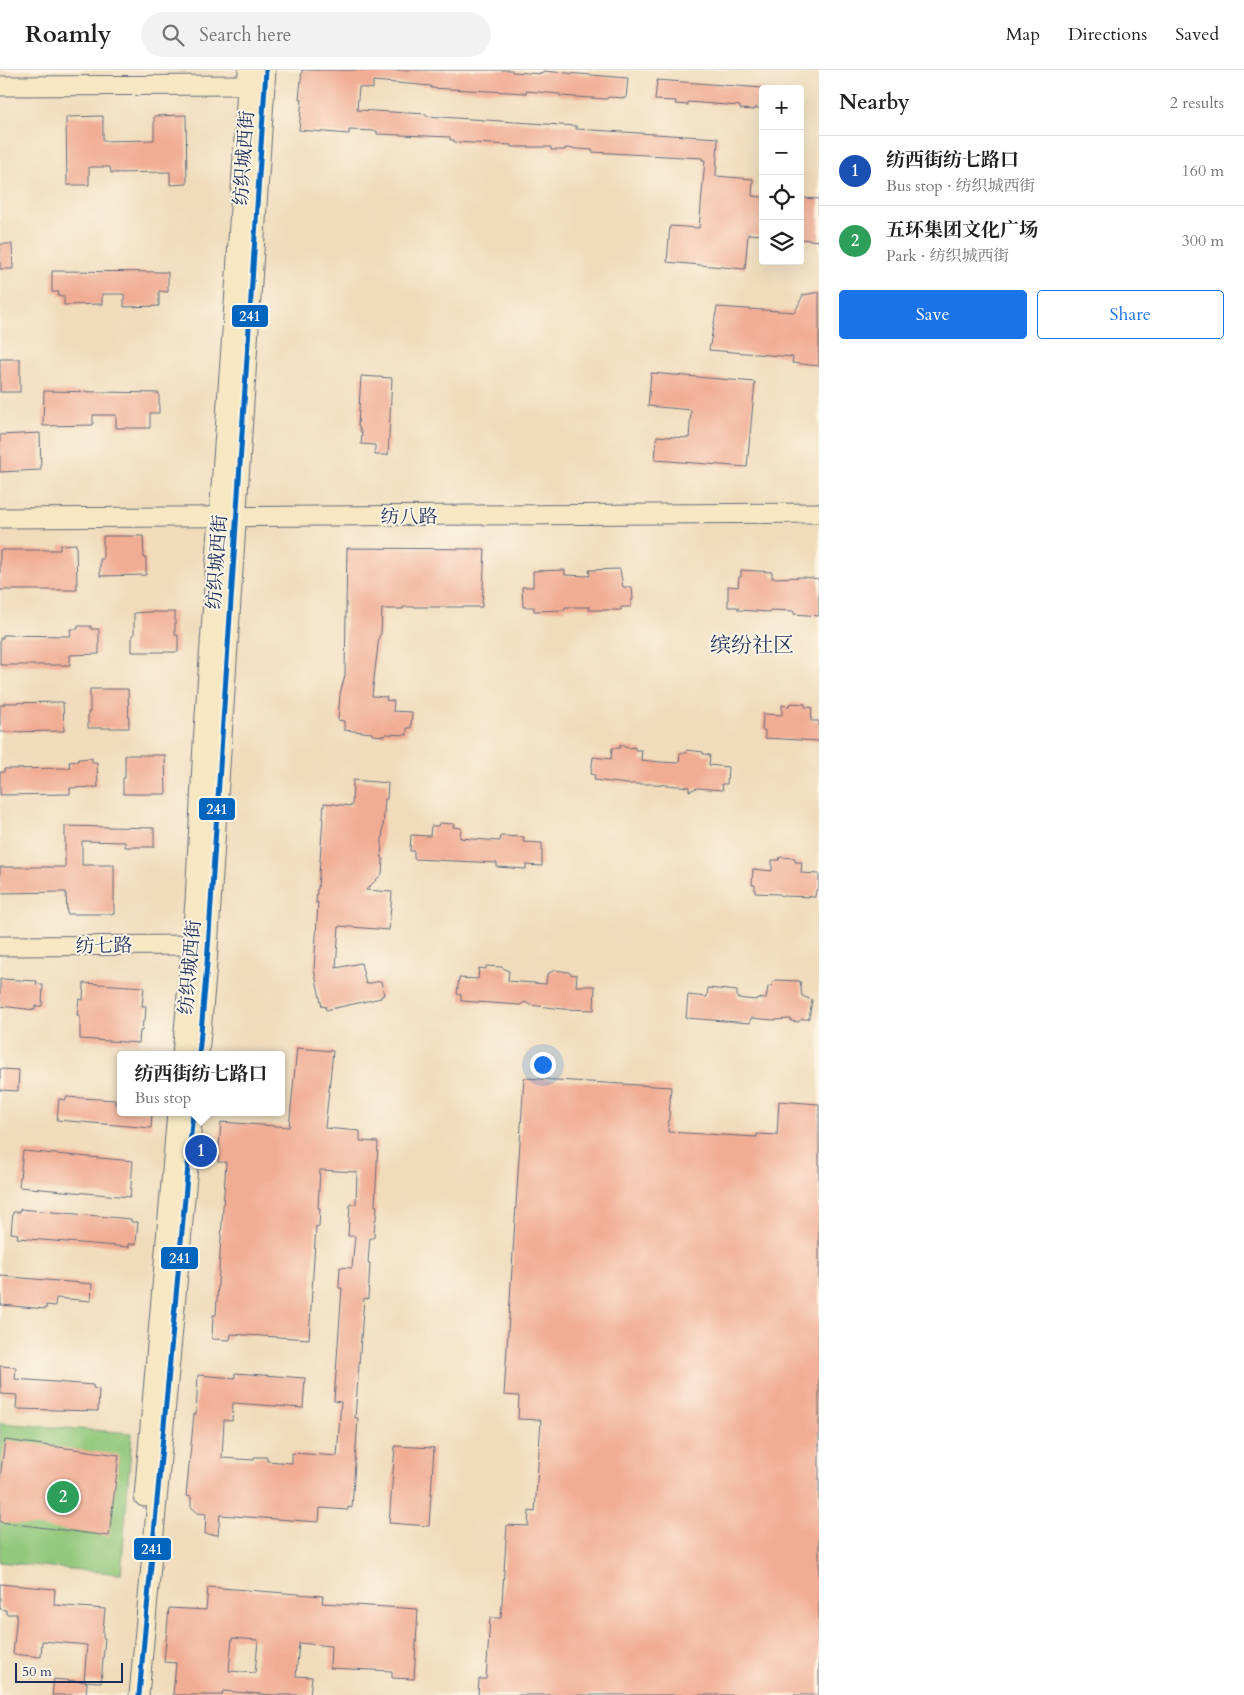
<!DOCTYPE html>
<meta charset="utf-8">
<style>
body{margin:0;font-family:Cardo,"Noto Serif SC",serif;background:#f2f2f2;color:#202124}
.controls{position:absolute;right:15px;top:15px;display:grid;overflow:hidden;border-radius:5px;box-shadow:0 5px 20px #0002}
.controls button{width:45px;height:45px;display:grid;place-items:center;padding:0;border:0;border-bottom:1px solid #e0e0e0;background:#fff;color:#202124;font:25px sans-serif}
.scale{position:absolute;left:15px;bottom:12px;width:108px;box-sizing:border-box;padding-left:5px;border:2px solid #1b2f5e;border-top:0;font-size:14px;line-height:18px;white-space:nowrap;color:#1b2f5e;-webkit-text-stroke:4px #fcf5e5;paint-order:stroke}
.you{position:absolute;left:542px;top:994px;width:18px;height:18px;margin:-12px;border:4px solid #fff;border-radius:50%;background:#1a73e8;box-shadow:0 0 0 8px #1a73e833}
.badge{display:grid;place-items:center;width:32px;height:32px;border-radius:50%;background:#1a73e8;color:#fff;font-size:16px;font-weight:700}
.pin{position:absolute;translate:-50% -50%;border:2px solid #fff;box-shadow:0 1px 5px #0006}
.popup{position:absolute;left:117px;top:981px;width:168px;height:65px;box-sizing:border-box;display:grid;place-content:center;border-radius:5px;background:#fff;filter:drop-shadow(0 1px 4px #0005);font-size:16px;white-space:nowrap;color:#757577}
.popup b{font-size:19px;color:#202124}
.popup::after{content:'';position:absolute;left:50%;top:100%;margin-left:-10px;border:10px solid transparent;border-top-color:#fff}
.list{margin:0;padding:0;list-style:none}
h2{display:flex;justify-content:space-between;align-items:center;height:65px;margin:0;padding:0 20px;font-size:21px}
h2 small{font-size:16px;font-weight:400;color:#757577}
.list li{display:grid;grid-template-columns:32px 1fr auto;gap:15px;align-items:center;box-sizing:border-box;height:70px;padding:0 20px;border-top:1px solid #e0e0e0}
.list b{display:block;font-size:19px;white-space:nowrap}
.list p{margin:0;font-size:16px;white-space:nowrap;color:#757577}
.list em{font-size:16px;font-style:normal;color:#757577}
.actions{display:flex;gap:10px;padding:15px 20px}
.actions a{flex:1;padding:11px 0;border:1px solid #1a73e8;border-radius:5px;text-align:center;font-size:18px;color:#1a73e8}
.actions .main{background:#1a73e8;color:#fff}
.icon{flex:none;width:28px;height:28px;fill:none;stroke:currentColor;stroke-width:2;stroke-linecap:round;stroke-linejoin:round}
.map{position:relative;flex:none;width:819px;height:1625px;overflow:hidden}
header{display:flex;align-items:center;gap:30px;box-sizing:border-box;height:70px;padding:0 25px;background:#fff;border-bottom:1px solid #e0e0e0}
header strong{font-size:24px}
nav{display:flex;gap:28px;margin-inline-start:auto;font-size:18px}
.search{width:350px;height:45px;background:#f2f2f2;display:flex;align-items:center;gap:12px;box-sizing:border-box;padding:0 18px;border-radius:28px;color:#757577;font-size:19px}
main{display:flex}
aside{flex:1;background:#fff}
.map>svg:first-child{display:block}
</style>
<header>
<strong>Roamly</strong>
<div class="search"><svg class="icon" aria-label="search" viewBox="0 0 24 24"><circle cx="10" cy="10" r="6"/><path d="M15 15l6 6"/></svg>Search here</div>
<nav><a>Map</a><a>Directions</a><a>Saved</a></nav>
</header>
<main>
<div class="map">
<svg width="819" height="1625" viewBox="0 0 819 1625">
<rect width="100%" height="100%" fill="#fcf5e5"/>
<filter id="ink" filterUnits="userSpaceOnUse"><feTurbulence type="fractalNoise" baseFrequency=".02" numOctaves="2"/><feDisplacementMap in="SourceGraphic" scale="10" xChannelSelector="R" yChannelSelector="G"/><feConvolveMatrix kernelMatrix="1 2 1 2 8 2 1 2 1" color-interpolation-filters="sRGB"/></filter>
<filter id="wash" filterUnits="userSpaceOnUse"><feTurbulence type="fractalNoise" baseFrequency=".0096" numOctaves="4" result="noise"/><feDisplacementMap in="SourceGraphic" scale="20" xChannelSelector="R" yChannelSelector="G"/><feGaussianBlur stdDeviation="1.12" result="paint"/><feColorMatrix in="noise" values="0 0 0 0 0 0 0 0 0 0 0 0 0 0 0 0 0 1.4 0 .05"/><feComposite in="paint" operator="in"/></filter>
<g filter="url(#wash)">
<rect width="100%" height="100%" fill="#f0dcbb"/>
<!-- green -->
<path fill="#92c87b" stroke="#567c6c" d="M0,1353L132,1363L121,1504L0,1492Z"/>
<g id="blocks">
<!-- building -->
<g fill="#f1ad94" fill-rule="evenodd">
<path d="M302,0H512V2L543,4V1L628,8L626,28L608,27L607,29L560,26V24L526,21V23L431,18V16L373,11V19L359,17L357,40L426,44V46L576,56V59L718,68L716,106L753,109L752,126L763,127V165L748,164L745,199L667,192L670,156L699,158L705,90H702V88L592,82V80L565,78V80H551V77H511V75L454,72V70H450V67L377,64V61L349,60V64L299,60L302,29H299Z"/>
<path d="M657,10L763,18V38H755V40L740,39V36L688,32V35L675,34L676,31L655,30Z"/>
<path d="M186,45L187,114L170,115V102L111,103L110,97H89V115H67L66,47L103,46V71L154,70V46Z"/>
<path d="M800,128L819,129V171L800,169Z"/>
<path d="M0,174H12L13,199H0Z"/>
<path d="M52,201L168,202V222L159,221V236L124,237V224H102V234L64,235V226H58L59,222H52Z"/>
<path d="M819,222V296L792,293L793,287L709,280L717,237L795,242L803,225Z"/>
<rect x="0" y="289" width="20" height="33"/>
<path d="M651,303L755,312L747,397L655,390L657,366L689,368L691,340L648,336Z"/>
<path d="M361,306L392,308L388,385H375V375L361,374L362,364L358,355Z"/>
<path d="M44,321L159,323V343H150V358H116V345H93V355L43,356Z"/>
<path d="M40,363L41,400L0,402V365Z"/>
<path d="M103,466H143L144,488H146V505L100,506V489H103Z"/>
<path d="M76,474L77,520H0V480H60V475Z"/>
<path d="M347,478L485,479L482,537H403V539H382L381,564L379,566L372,626L387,627L386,630L394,631L393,641L412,642L411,658H407V665L385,664V666L372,665V663L344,660V651L338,650L340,624L345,605Z"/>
<path d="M620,499L623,517H632L633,530H631V537H621V540H589L590,537H565V540L534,541V537H523L522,517H533V501L565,500V505L590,506L589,500Z"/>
<path d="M741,500L772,502V508L804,507L819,509V546L794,544V541L770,540V542L738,540V537H728V516L738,517L739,507H741Z"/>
<path d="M147,542H175V565H178V582H132V565H134V543Z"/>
<path d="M78,556H91V559H99V584L70,585V595H0V568H3V565L71,566L70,559H78Z"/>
<path d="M90,619H128L129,658H88V642H90Z"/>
<path d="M63,632L64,661L0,662V635H4V633Z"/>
<path d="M790,633L805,634V637H812L811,651H819V671L765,668V660H762L763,644L782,645V635L789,636Z"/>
<path d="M620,675L628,678L635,677V680H642L641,690L660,692L679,693L680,683H687V680L703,682V684L710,685L709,695L728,697L727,714H722L723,720L697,718L689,721V717L655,714H627L594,710L595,705L591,704L593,687L611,689L612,678H620Z"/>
<path d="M125,685H165L166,724H123V708H125Z"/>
<path d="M92,688V692H97L98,717L70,718V724L0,725V702H4V699L70,698L69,692L78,691V689Z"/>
<path d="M353,710L388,713L387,729H385L381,787L383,788L382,804L366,820L392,822L389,860L339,856L336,898L361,893L366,914L381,911L384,925L381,926V928L326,940L325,936L322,937L314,900L318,832L316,833L317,819H318L324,733L352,736Z"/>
<path d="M439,753L454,754L453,757L461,758L460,768L500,771L501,766L524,767L523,772L542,773V796L526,795V799L497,797V793L414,789V781H410L411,765L430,766L431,756H438Z"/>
<path d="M65,756L154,758V777H125V772L82,771V795H114V844H67L66,822L0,823V797H65Z"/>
<path d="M780,787L795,788V792H802L801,803L819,804V819L816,820L815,827L782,826L779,824L755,823V815H752L753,799L772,801V790H779Z"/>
<path d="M486,896L501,897L509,901L508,911L546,914L547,904L555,900L569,902L570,904L577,905L576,916H595L594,940L563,939L530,935L525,932L520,935L461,931V925L457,924L459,908L478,909L479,898L486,899Z"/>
<path d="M0,909L37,911L36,914L43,915L42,936H35V940L0,936Z"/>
<path d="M775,910L800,911L802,926L812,930L809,949H802L798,952L791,951V949L773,950L751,948L750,953L686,948L688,925L707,927L708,918L737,921V928L756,930L757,928L766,929L768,917L771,916Z"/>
<path d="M84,913L144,917L142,936H146L145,951H143L142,961H140L139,973L80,969V945H77L79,929L83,930Z"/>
<path d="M297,978L333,981L325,1058L360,1061V1071L378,1072L375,1136H377L376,1150H375L374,1168H370L368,1193H370L368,1229L364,1228L355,1348H358L352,1438L348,1437V1440L320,1438L319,1452L220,1445L218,1465L205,1464L206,1444L198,1443L191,1437V1427L186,1426L194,1344H196L198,1305L235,1308V1303L305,1308L303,1338L233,1333L232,1351L224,1350L222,1388L254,1390V1387H267V1391L292,1393V1383L337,1386L341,1332L334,1331L342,1218H339L340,1197L352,1198L355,1166H348L350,1134H356L357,1102L320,1100L318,1138H320L319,1157L316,1156L309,1269L231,1264L230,1270L212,1269L213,1245H216L226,1092H218L221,1052L289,1057Z"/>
<path d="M0,999L19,1000L18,1021L0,1020Z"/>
<path d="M524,1008L671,1017L668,1062L757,1067V1064L777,1065L779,1031L819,1034V1625H478L479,1609H486L490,1548H501L507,1455L528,1456L529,1441L535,1442L541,1350L518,1349L519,1326L504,1325Z"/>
<path d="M66,1027L115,1030V1034H121V1042H152L151,1058L57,1050L59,1029L66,1030Z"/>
<path d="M23,1081L133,1091L130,1127L19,1117Z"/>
<path d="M20,1139L131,1149V1152H138L136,1174H129V1177L17,1168L18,1164L11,1163L13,1142H20Z"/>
<path d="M0,1206L92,1214L91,1231L56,1228L55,1236L46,1235V1239L1,1235Z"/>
<path d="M0,1296L16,1297L15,1309L93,1315V1318L99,1319L98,1341L16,1339L17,1325L1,1324Z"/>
<path d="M5,1370L119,1385L109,1466L0,1452V1408Z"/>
<path d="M395,1376L434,1378L429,1456L389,1453Z"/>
<path d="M0,1514L55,1519L54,1535L105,1539L103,1560V1568H105L101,1612L84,1611L87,1575L42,1571L41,1587L13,1584L17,1544H6V1540L0,1539Z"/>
<path d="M208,1517L323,1526L322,1533L418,1539L414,1609L392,1608V1601L330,1598L331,1576L299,1573L296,1606L312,1607L310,1625H273L223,1621L222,1625H173L176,1593L164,1592L169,1538L206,1540ZM232,1568L258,1570L255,1603L229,1601Z"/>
<path d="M54,1609L87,1612L86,1625H52Z"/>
</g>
</g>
</g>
<g filter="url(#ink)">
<use href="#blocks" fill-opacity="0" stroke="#666c7f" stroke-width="1"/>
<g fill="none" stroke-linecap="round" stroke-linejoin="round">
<!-- secondary casing -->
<g stroke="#666c7f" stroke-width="21">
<g id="secondary">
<path d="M0,16L248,15"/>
<path d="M0,448L819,443"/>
<path d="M0,876L204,875"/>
<path d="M182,985L195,831L203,674L236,205L248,0"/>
<path d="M199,985L207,894L266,0"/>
<path d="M144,1427L177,1042"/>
<path d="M139,1625L193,1042"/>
</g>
</g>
<!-- secondary -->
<use href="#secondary" stroke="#f7e8c3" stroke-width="19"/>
<!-- bus-1 casing -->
<g stroke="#fcf5e5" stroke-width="9">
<g id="bus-1">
<path d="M199,985L207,894L266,0"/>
<path d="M139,1625L193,1042"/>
</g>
</g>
<!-- bus-1 -->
<use href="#bus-1" stroke="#0065bd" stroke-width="5"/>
</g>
</g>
<g text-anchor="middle" stroke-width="4" stroke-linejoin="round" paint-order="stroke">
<!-- street labels -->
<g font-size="19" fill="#1b2f5e" stroke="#fcf5e5">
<text transform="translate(243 88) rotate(-86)" y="7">纺织城西街</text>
<text x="409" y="453">纺八路</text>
<text transform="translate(216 492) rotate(-86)" y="7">纺织城西街</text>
<text transform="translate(104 875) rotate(-1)" y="7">纺七路</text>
<text transform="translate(189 897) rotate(-85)" y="7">纺织城西街</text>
</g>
<!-- quarter labels -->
<g font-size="21" fill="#1b2f5e" stroke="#fcf5e5">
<text x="752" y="582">缤纷社区</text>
</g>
</g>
<g stroke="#fcf5e5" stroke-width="2">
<rect x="231" y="234" width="38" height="24" rx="5" fill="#0065bd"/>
<rect x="198" y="727" width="38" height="24" rx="5" fill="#0065bd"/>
<rect x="160" y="1176" width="39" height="24" rx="5" fill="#0065bd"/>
<rect x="133" y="1467" width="39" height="24" rx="5" fill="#0065bd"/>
</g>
<g font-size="14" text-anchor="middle" font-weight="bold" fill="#fff">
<text x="250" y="251">241</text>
<text x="217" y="744">241</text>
<text x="180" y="1193">241</text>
<text x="152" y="1484">241</text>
</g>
</svg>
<div class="controls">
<button>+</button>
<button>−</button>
<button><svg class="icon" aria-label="locate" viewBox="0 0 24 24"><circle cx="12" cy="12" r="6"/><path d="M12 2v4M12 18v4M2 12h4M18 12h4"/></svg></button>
<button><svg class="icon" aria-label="layers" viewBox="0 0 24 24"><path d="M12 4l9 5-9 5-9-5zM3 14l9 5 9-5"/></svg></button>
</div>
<div class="scale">50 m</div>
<div class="you"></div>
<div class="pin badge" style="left:201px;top:1081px;background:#1a4fb4">1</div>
<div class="popup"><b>纺西街纺七路口</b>Bus stop</div>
<div class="pin badge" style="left:63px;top:1427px;background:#2e9e5b">2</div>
</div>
<aside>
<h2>Nearby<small>2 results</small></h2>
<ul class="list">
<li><span class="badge" style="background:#1a4fb4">1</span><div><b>纺西街纺七路口</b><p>Bus stop · 纺织城西街</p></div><em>160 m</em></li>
<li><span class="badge" style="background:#2e9e5b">2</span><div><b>五环集团文化广场</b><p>Park · 纺织城西街</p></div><em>300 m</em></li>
</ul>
<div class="actions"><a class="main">Save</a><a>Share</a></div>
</aside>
</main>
